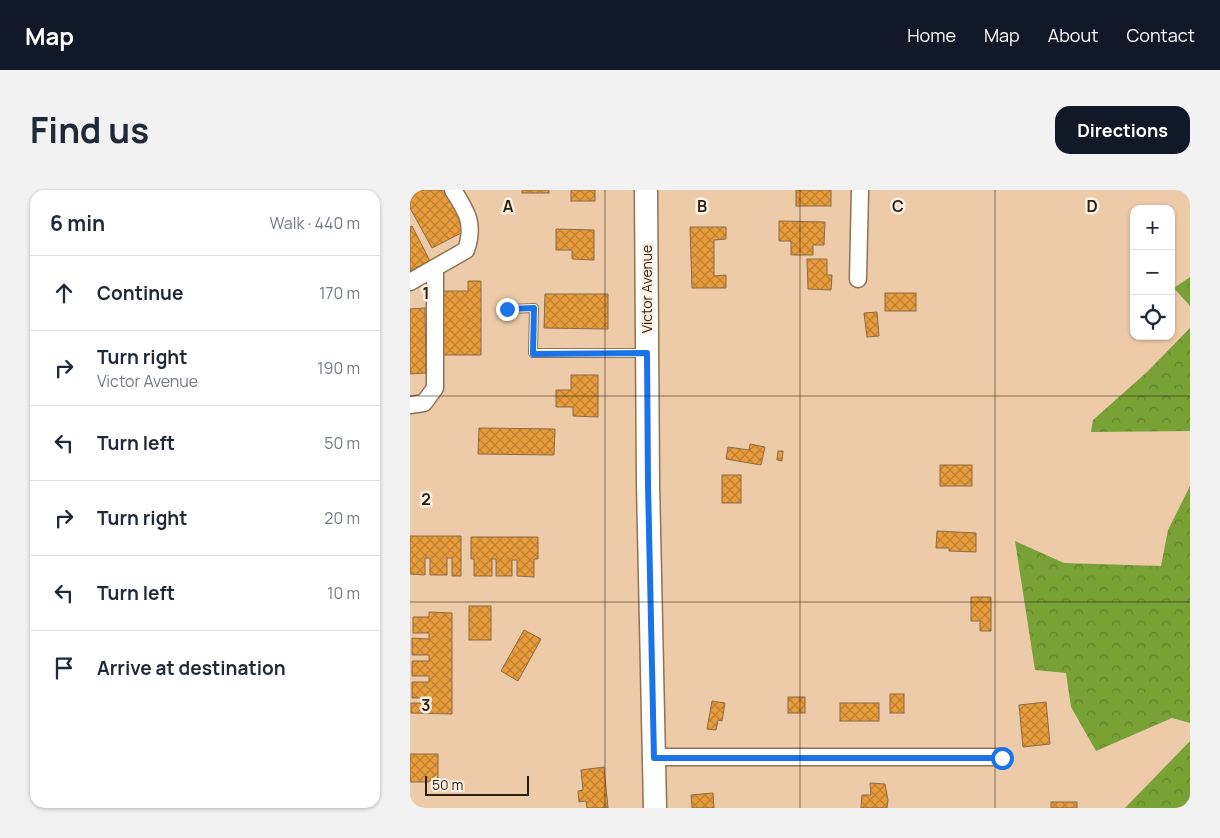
<!DOCTYPE html>
<meta charset="utf-8">
<style>
body{margin:0;font-family:Manrope,sans-serif;background:#f2f2f3;color:#1f2937}
.controls{position:absolute;right:15px;top:15px;display:grid;overflow:hidden;border-radius:10px;box-shadow:0 1px 4px #0004}
.controls button{width:45px;height:45px;display:grid;place-items:center;padding:0;border:0;border-bottom:1px solid #e0e1e3;background:#fff;color:#1f2937;font:25px sans-serif}
.scale{position:absolute;left:15px;bottom:12px;width:104px;box-sizing:border-box;padding-left:5px;border:2px solid #2a1e10;border-top:0;font-size:14px;line-height:18px;white-space:nowrap;color:#2a1e10;-webkit-text-stroke:4px #fef0e2;paint-order:stroke}
.stop{position:absolute;width:15px;height:15px;margin:-11px;border:4px solid #1a73e8;border-radius:50%;background:#fff}
.stop.end{background:#1a73e8;border-color:#fff;box-shadow:0 1px 5px #0008}
.list{margin:0;padding:0;list-style:none}
h2{display:flex;justify-content:space-between;align-items:center;height:65px;margin:0;padding:0 20px;font-size:21px}
h2 small{font-size:16px;font-weight:400;color:#747a83}
.list li{display:grid;grid-template-columns:32px 1fr auto;gap:15px;align-items:center;box-sizing:border-box;height:75px;padding:0 20px;border-top:1px solid #e0e1e3}
.list b{display:block;font-size:19px;white-space:nowrap}
.list p{margin:0;font-size:16px;white-space:nowrap;color:#747a83}
.list em{font-size:16px;font-style:normal;color:#747a83}
.icon{flex:none;width:28px;height:28px;fill:none;stroke:currentColor;stroke-width:2;stroke-linecap:round;stroke-linejoin:round}
.map{position:relative;flex:none;width:780px;height:618px;overflow:hidden;border-radius:15px}
header{display:flex;align-items:center;gap:30px;box-sizing:border-box;height:70px;padding:0 25px;background:#111827;color:#fff}
header strong{font-size:24px}
nav{display:flex;gap:28px;margin-inline-start:auto;font-size:18px}
.intro{display:flex;align-items:center;justify-content:space-between;box-sizing:border-box;height:120px;padding:0 30px}
h1{margin:0;font-size:35px}
.button{padding:12px 22px;border-radius:15px;background:#111827;color:#fff;font-size:18px;font-weight:700}
main{display:flex;gap:30px;padding:0 30px}
aside{flex:1;background:#fff;border-radius:15px;box-shadow:0 1px 4px #0004}
.map>svg:first-child{display:block}
</style>
<header>
<strong>Map</strong>
<nav><a>Home</a><a>Map</a><a>About</a><a>Contact</a></nav>
</header>
<div class="intro"><h1>Find us</h1><a class="button">Directions</a></div>
<main>
<aside>
<h2>6 min<small>Walk · 440 m</small></h2>
<ul class="list">
<li><svg class="icon" aria-label="ahead" viewBox="0 0 24 24"><path d="M12 20V5M6 11l6-6 6 6"/></svg><div><b>Continue</b></div><em>170 m</em></li>
<li><svg class="icon" aria-label="right" viewBox="0 0 24 24"><path d="M7 20v-9h11M14 6l5 5-5 5"/></svg><div><b>Turn right</b><p>Victor Avenue</p></div><em>190 m</em></li>
<li><svg class="icon" aria-label="left" viewBox="0 0 24 24"><path d="M17 20v-9H6M10 6l-5 5 5 5"/></svg><div><b>Turn left</b></div><em>50 m</em></li>
<li><svg class="icon" aria-label="right" viewBox="0 0 24 24"><path d="M7 20v-9h11M14 6l5 5-5 5"/></svg><div><b>Turn right</b></div><em>20 m</em></li>
<li><svg class="icon" aria-label="left" viewBox="0 0 24 24"><path d="M17 20v-9H6M10 6l-5 5 5 5"/></svg><div><b>Turn left</b></div><em>10 m</em></li>
<li><svg class="icon" aria-label="arrive" viewBox="0 0 24 24"><path d="M6 21V4h12l-3 4 3 4H6"/></svg><div><b>Arrive at destination</b></div></li>
</ul>
</aside>
<div class="map">
<svg width="780" height="618" viewBox="0 0 780 618">
<defs>
<pattern id="forest-crowns" width="20" height="18" patternUnits="userSpaceOnUse" patternTransform="scale(1.25)"><rect width="20" height="18" fill="#78a136"/><path d="M2 6a3 3 0 1 1 6 0M12 15a3 3 0 1 1 6 0" fill="none" stroke="#63832c"/></pattern>
<pattern id="building-cross-hatch" width="8" height="8" patternUnits="userSpaceOnUse" patternTransform="scale(1.25)"><rect width="8" height="8" fill="#e99c3b"/><path d="M0 0l8 8M0 8l8-8" fill="none" stroke="#bd7f30"/></pattern>
</defs>
<rect width="100%" height="100%" fill="#edcba8"/>
<!-- forest -->
<g fill="url(#forest-crowns)">
<path d="M780,87V116L764,98Z"/>
<path d="M780,138V241L681,242L683,230L737,182Z"/>
<path d="M780,296V533L762,528L686,561L661,517L656,483L625,480L605,351L654,373L751,376L758,340Z"/>
<path d="M780,551V618H715Z"/>
</g>
<!-- building -->
<g fill="url(#building-cross-hatch)" stroke="#896b4a">
<path d="M0,0H36L57,40L22,58L0,18Z"/>
<rect x="112" y="0" width="27" height="3"/>
<rect x="161" y="0" width="24" height="11"/>
<rect x="386" y="0" width="35" height="16"/>
<path d="M369,31L415,32L414,55H403V65H381V51H369Z"/>
<path d="M2,36L20,71L0,81V37Z"/>
<path d="M280,37H316V49L304,50V86L316,85V98H282Z"/>
<path d="M146,39L184,40V70L162,69V60H146Z"/>
<path d="M397,69H417V85H422L421,100L398,99Z"/>
<path d="M58,91H71V165H32V101H58Z"/>
<rect x="475" y="103" width="31" height="18"/>
<path d="M135,104H198V139L134,138Z"/>
<path d="M15,118L16,183L0,184V119Z"/>
<path d="M467,122L469,146L457,147L454,123Z"/>
<path d="M161,185H188V227L163,226V217H146V200H161Z"/>
<path d="M69,238L145,239L144,265L68,264Z"/>
<path d="M340,254L355,257L351,275L316,269L318,257L339,260Z"/>
<path d="M368,261H373L372,271L367,270Z"/>
<rect x="530" y="275" width="32" height="21"/>
<rect x="312" y="285" width="19" height="28"/>
<path d="M527,341L566,343V362L539,361V358H526Z"/>
<path d="M0,346H51V386H42V368H37V385H20V368H15V385L0,384Z"/>
<path d="M61,347H128V369H124V387L107,386V370H102V386H86V369H82V386H64V369H61Z"/>
<path d="M561,407H581V441H570V431H561Z"/>
<rect x="59" y="416" width="22" height="34"/>
<path d="M19,422L42,423V524L1,523V513H19V508H2V492H19V486H2V471H19V465H2V448L19,449V443H3V427H19Z"/>
<path d="M114,440L131,449L108,491L91,481Z"/>
<rect x="480" y="504" width="14" height="19"/>
<rect x="378" y="507" width="17" height="16"/>
<path d="M302,511L315,513L312,531L308,530L306,540L297,539Z"/>
<path d="M636,512L640,554L613,557L609,515Z"/>
<rect x="430" y="513" width="39" height="18"/>
<rect x="0" y="564" width="28" height="28"/>
<path d="M194,577L198,618H177L176,611L169,612L168,601L173,600L171,580Z"/>
<path d="M460,593L475,594L478,610L477,618H451L452,605H461Z"/>
<path d="M303,603L304,618H282L281,605Z"/>
<rect x="641" y="612" width="26" height="6"/>
</g>
<g fill="none" stroke-linecap="round" stroke-linejoin="round">
<!-- lane casing -->
<g stroke="#917252" stroke-width="10">
<path id="lane" d="M97,119L124,118L123,163H235"/>
</g>
<!-- street casing -->
<g stroke="#917252" stroke-width="19">
<g id="street">
<path d="M448,89L450,0"/>
<path d="M0,92L56,60C65,34 57,22 43,0"/>
<path d="M0,215L14,213L25,198V78"/>
<path d="M244,567H592"/>
</g>
</g>
<!-- secondary casing -->
<g stroke="#917252" stroke-width="25">
<path id="secondary" d="M236,0L238,294L245,618"/>
</g>
<!-- lane -->
<use href="#lane" stroke="#fff" stroke-width="8"/>
<!-- street -->
<use href="#street" stroke="#fff" stroke-width="16"/>
<!-- secondary -->
<use href="#secondary" stroke="#fff" stroke-width="22"/>
</g>
<g fill="none" stroke-linecap="round" stroke-linejoin="round">
<!-- route -->
<path stroke="#1a73e8" stroke-width="6" d="M97,119L124,118L123,164L237,163L238,294L244,568H592"/>
</g>
<!-- grid -->
<path fill="none" stroke="#2a1e10" stroke-width="1" stroke-opacity="0.55" d="M195,0V618M390,0V618M585,0V618M0,206H780M0,412H780"/>
<g text-anchor="middle" stroke-width="5" stroke-linejoin="round" paint-order="stroke">
<!-- street labels -->
<g font-size="14" fill="#2a1e10" stroke="#fef0e2">
<text transform="translate(237 99) rotate(-90)" y="5">Victor Avenue</text>
</g>
</g>
<g font-size="16" text-anchor="middle" font-weight="bold" fill="#2a1e10" stroke="#fef0e2" stroke-width="5" stroke-linejoin="round" paint-order="stroke">
<text x="98" y="22">A</text>
<text x="292" y="22">B</text>
<text x="488" y="22">C</text>
<text x="682" y="22">D</text>
<text x="16" y="109">1</text>
<text x="16" y="315">2</text>
<text x="16" y="521">3</text>
</g>
</svg>
<div class="controls">
<button>+</button>
<button>−</button>
<button><svg class="icon" aria-label="locate" viewBox="0 0 24 24"><circle cx="12" cy="12" r="6"/><path d="M12 2v4M12 18v4M2 12h4M18 12h4"/></svg></button>
</div>
<div class="scale">50 m</div>
<div class="stop" style="left:592px;top:568px"></div>
<div class="stop end" style="left:97px;top:119px"></div>
</div>
</main>
